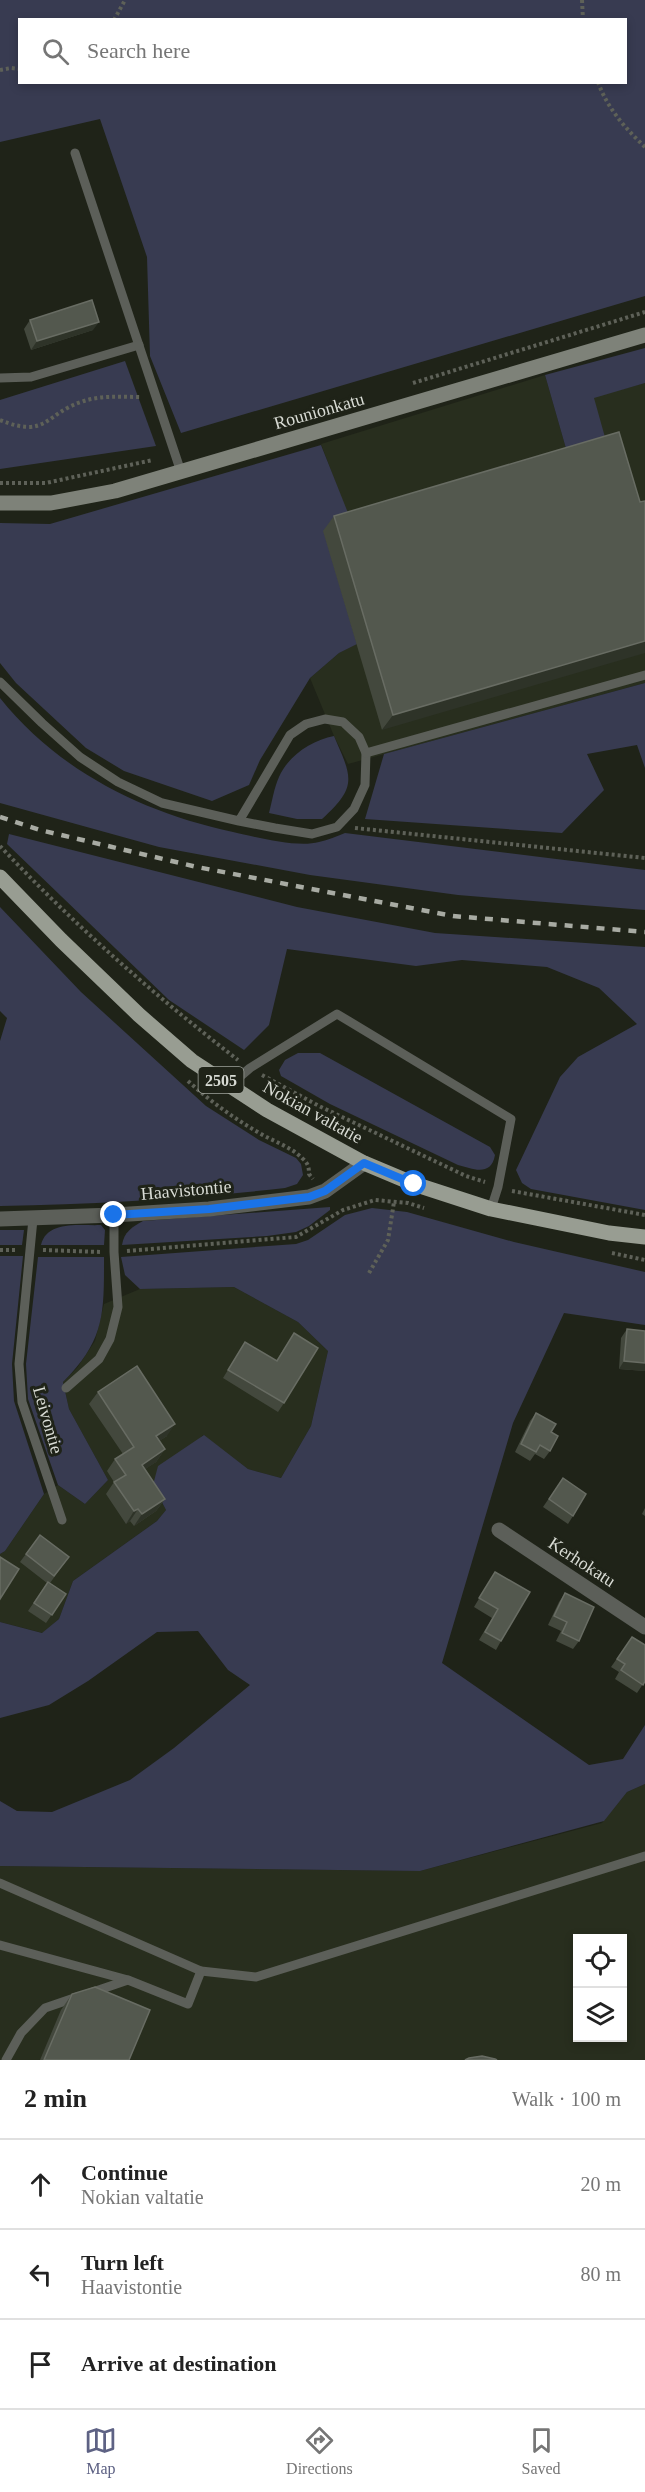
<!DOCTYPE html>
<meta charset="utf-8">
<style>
body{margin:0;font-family:Georgia,serif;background:#f6f6f6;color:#222}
.controls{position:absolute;right:18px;bottom:18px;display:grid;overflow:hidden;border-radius:0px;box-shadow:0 3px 9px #0003}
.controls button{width:54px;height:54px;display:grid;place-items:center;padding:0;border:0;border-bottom:2px solid #e0e0e0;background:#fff;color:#222;font:30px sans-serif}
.stop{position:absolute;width:18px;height:18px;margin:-14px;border:4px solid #1a73e8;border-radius:50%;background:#fff}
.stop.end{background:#1a73e8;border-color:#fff;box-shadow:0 2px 6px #0008}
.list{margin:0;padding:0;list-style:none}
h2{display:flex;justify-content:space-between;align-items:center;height:78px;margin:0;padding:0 24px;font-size:26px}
h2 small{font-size:20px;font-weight:400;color:#767676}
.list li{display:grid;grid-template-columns:39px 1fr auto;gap:18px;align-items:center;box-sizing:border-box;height:90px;padding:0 24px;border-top:2px solid #e0e0e0}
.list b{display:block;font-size:22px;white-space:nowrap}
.list p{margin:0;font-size:20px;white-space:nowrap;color:#767676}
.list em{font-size:20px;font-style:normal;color:#767676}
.icon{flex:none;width:33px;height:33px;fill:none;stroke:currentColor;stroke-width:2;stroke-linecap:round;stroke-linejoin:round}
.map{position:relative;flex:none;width:645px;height:2060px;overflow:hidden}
.search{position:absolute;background:#fff;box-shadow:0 3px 9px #0003;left:18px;right:18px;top:18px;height:66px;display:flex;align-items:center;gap:15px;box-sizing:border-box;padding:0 21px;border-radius:0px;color:#767676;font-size:22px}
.sheet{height:348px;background:#fff}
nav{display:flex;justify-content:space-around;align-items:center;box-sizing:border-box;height:84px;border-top:2px solid #e0e0e0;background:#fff;font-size:16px;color:#767676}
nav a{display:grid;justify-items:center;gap:3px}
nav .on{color:#5e6284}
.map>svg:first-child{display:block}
</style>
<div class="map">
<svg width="645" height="2060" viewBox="0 0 645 2060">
<rect width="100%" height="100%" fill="#1f2318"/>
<!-- built -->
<g fill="#282e1e" fill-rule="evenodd">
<path d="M545,375L569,459L594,397L645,383V683L348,764L334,736L310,678L339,653L356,644L323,531L351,523L321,444Z"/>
<path d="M234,1287L298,1322L328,1351L311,1426L281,1478L248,1469L203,1435L153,1485L166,1510L157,1521L73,1581L59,1619L43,1633L0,1622V1554L5,1551L44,1494L58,1485L85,1504L108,1480L69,1409L63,1382L77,1368L95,1341L104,1304L140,1289Z"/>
<path d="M645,1784V2060H0V1866L420,1871L602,1823L627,1792ZM578,1938H622V2038H578Z"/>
</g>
<!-- green -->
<g fill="#383b51" fill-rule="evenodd">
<path d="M0,0H645V296L181,433L150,356L147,257L100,119L0,142ZM20,20H626V82H20Z"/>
<path d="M645,348V383L594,398L608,448L569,459L545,375Z"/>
<path d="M125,361L156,446L0,469V400Z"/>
<path d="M321,445L352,523L324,532L357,644L339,653L310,678L260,760L249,785L212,801L124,771L86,748L16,683L0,663V523L50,524Z"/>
<path d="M645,683V768L637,745L587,754L604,790L562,833L365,819L384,754Z"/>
<path d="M0,698C58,771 144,813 233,832C256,837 297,848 319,842C328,840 337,836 345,833L645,870V910L458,895L310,875L159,847L0,803Z"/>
<path d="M334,736C352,778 358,786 322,819H297L269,813C272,802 274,788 279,777C288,756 312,740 334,736Z"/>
<path d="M9,834L297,907L435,933L645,947V1210L531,1189L522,1183L516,1170L560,1077L578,1057L637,1024L599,988L547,967L462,960L416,966L287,949L269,1025L244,1050L169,1000L7,844Z"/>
<path d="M0,907L81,992L206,1106L259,1140L296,1158L301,1164L303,1175L297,1184L285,1188C189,1199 97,1204 0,1206V1041L7,1018L0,1011Z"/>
<path d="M298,1053H320L490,1147L495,1155C491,1177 473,1169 458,1165L330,1104L281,1076L279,1070L285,1060Z"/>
<path d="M330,1207V1210L309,1226L296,1232L267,1236L122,1245C124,1232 132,1227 143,1221Z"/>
<path d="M372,1208L407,1212L514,1242L645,1272V1325L564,1313L513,1423L442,1663L589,1765L623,1759L645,1725V1784L627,1792L604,1821L420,1871L0,1866V1801L17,1811L52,1812L130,1780L174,1748L250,1685L228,1670L198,1631L157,1632L88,1681L49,1705L0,1718V1622L42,1633L59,1619L73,1581L157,1521L166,1510L153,1485L158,1466L204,1435L248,1469L281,1478L311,1426L328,1351L298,1322L234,1287L140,1289L125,1275L121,1257L296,1244L308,1240L345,1215Z"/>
<path d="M101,1225L105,1230L104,1245H41C47,1220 80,1226 101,1225Z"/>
<path d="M0,1230H24L22,1245H0Z"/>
<path d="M0,1256H23L12,1364L14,1401L44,1494L5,1551L0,1554Z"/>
<path d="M38,1257H104C104,1314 105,1340 63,1382L69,1409L108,1480L85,1504L58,1485L28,1399L26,1364Z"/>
</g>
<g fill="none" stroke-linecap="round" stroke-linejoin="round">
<!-- path -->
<g stroke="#5e6158" stroke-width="4" stroke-dasharray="3 3" stroke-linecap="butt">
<path d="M582,0L583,20"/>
<path d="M114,20L125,0"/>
<path d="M0,70L11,68L20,69"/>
<path d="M598,82C607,108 626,129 645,147"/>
<path d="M413,383L645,312"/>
<path d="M0,420C47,439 45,414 81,402C100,395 120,397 141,397"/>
<path d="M0,483H46L153,460"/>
<path d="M355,828L645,858"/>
<path d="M0,846C73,924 154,995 238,1060"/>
<path d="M262,1075L319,1106L466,1176L485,1182"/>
<path d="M188,1081C211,1102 235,1119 261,1134C275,1142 291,1147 302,1158C308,1163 309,1167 309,1174L313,1179"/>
<path d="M512,1191L645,1215"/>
<path d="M0,1250H17"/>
<path d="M43,1250L101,1252"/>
<path d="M127,1251L296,1237L343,1210L375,1200L408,1203L424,1208"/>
<path d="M612,1253L645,1260"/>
<path d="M369,1273L388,1240L394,1202"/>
</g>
<!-- service -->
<g stroke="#5c5f59" stroke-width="9">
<path d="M75,153L181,472"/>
<path d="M0,378L31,377L139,345"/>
<path d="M0,682L42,723L80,757L118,782L162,803L239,821L275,828L312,834L337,827L354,809L365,785L366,753L359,737L343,722L325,719L306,724L290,735L239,821"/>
<path d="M366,753L645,675"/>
<path d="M229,1086L250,1068L337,1014L511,1119L498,1187L491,1209"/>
<path d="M33,1219L19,1364L22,1402L62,1520"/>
<path d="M66,1388L99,1359L110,1339L118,1307L114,1252V1215"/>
<path d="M0,1883L201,1971L256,1977L645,1856"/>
<path d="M0,1945L128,1980L188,2004L201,1971"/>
<path d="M90,1993L128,1980"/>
<path d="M6,2060L21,2033L45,2008L77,1997"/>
</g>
<!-- minor -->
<g stroke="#5c5f59" stroke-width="15">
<path d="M0,1219L114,1215L209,1209L309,1197L325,1191L364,1163"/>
<path d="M499,1530L645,1627"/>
</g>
<!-- secondary -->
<path stroke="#7e8279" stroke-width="15" d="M0,503H51L115,491L645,335"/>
<!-- primary -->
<path stroke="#989d92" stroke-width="15" d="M0,877L61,940L139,1015L192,1061L267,1110L364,1163L414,1184L491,1209L609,1233L645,1237"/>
<!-- rail -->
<path stroke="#a8aba3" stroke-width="4.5" stroke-dasharray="8 8" stroke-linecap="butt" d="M0,817L40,830L197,867L453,916L645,932"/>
</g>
<!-- wall -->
<g fill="#43483d">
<path d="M30,320L93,330L31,350L24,329Z"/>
<path d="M619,432L382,730L323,531L334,516Z"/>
<path d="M627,1329L645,1331V1371L619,1369L621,1338Z"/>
<path d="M294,1333L284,1403L278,1412L223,1378L245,1342L276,1361Z"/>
<path d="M98,1392L167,1436L159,1441L165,1449L156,1462L145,1469L165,1499L156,1511L134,1526L130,1521L126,1524L106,1494L114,1482L107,1471L115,1459L123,1454L89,1404Z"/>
<path d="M536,1413L551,1432L550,1451L544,1459L535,1454L530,1461L515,1452L530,1421Z"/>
<path d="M563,1478L573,1516L568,1524L543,1507Z"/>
<path d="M645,1508V1516L642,1514Z"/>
<path d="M40,1535L69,1557L50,1583L66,1594L46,1623L28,1611L47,1583L20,1562Z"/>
<path d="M495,1572L501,1641L496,1650L479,1640L492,1618L474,1607Z"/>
<path d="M565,1593L579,1641L573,1649L556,1641L561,1631L548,1625L559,1602Z"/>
<path d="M632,1637L645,1681L637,1693L615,1679L619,1672L611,1667Z"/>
<path d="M72,1994L129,2060H40L61,2010Z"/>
</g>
<!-- shaded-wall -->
<g fill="#2e3328">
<path d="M99,322L93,330L31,350L37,341Z"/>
<path d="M645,641V653L382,730L393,715Z"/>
<path d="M624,1361L645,1363V1371L619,1369Z"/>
<path d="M175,1424L167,1436L147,1449L156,1436Z"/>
<path d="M165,1449L156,1462L134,1477L142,1465Z"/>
<path d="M165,1499L156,1511L134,1526L142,1514Z"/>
<path d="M138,1509L130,1521L126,1524L134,1511Z"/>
</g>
<!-- building -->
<g fill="#53584e" stroke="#686c63" stroke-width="1.5">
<path d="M92,300L99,322L37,341L30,320Z"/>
<path d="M619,432L640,502L645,501V641L393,715L334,516Z"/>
<path d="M627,1329L645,1331V1363L624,1361Z"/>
<path d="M294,1333L318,1348L284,1403L228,1370L245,1342L277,1361Z"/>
<path d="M137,1366L175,1424L156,1436L165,1449L142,1465L165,1499L142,1514L138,1509L134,1511L114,1482L126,1475L115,1459L134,1447L98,1392Z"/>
<path d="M536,1413L556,1424L551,1432L558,1436L550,1451L540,1445L536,1452L521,1444Z"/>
<path d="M563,1478L586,1494L573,1516L549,1499Z"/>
<path d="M40,1535L69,1557L54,1576L26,1554Z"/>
<path d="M0,1557L19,1569L0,1599Z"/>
<path d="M495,1572L530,1592L501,1641L485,1632L498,1609L479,1598Z"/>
<path d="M48,1582L66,1594L52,1615L34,1603Z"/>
<path d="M565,1593L594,1607L579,1641L562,1633L567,1622L554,1616Z"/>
<path d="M632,1637L645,1645V1681L643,1685L621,1670L625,1664L617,1659Z"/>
<path d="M95,1987L150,2010L129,2060H44L72,1994Z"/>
<path d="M482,2056L495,2059L497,2060H465L469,2058Z"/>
</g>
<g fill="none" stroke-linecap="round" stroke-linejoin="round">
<!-- route -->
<path stroke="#1a73e8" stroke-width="8" d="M114,1215L209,1209L309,1197L325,1191L364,1163L414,1184"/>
</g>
<g text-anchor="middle" stroke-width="6" stroke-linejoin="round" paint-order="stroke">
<!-- shield labels -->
<rect fill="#1f2318" stroke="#a0a49c" stroke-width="1.5" x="198.5" y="1067" width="45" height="26" rx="4.5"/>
<g font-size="16" font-weight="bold" fill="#d8dbd4">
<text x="221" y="1086">2505</text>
</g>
<!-- street labels -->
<g font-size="18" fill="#d8dbd4" stroke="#1f2318">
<text transform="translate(319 411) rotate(-16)" y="6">Rounionkatu</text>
<text transform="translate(313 1112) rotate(29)" y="6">Nokian valtatie</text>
<text transform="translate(186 1190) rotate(-5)" y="6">Haavistontie</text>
<text transform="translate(48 1420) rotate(74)" y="6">Leivontie</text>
<text transform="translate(582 1562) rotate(33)" y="6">Kerhokatu</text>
</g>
</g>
</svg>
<div class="controls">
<button><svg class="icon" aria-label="locate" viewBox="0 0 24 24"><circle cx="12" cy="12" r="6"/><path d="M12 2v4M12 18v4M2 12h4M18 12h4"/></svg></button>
<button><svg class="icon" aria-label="layers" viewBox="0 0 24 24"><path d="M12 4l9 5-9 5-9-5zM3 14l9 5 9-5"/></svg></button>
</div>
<div class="stop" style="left:414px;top:1184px"></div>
<div class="stop end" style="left:114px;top:1215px"></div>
<div class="search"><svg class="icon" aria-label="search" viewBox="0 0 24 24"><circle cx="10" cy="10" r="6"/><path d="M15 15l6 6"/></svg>Search here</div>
</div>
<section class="sheet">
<h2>2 min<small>Walk · 100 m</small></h2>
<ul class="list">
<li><svg class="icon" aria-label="ahead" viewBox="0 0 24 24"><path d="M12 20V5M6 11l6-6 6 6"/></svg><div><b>Continue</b><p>Nokian valtatie</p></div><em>20 m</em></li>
<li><svg class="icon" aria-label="left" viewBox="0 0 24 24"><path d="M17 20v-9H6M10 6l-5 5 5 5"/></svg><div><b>Turn left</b><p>Haavistontie</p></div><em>80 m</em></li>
<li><svg class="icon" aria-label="arrive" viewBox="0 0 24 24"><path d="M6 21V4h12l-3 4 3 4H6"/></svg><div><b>Arrive at destination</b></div></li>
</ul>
</section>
<nav>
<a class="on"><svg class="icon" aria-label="map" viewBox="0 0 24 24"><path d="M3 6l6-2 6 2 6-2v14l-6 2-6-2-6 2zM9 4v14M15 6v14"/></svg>Map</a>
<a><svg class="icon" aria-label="directions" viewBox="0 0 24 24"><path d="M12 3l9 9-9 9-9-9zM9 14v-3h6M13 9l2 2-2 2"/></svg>Directions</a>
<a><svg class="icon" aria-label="saved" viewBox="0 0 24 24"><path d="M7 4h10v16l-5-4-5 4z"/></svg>Saved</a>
</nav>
